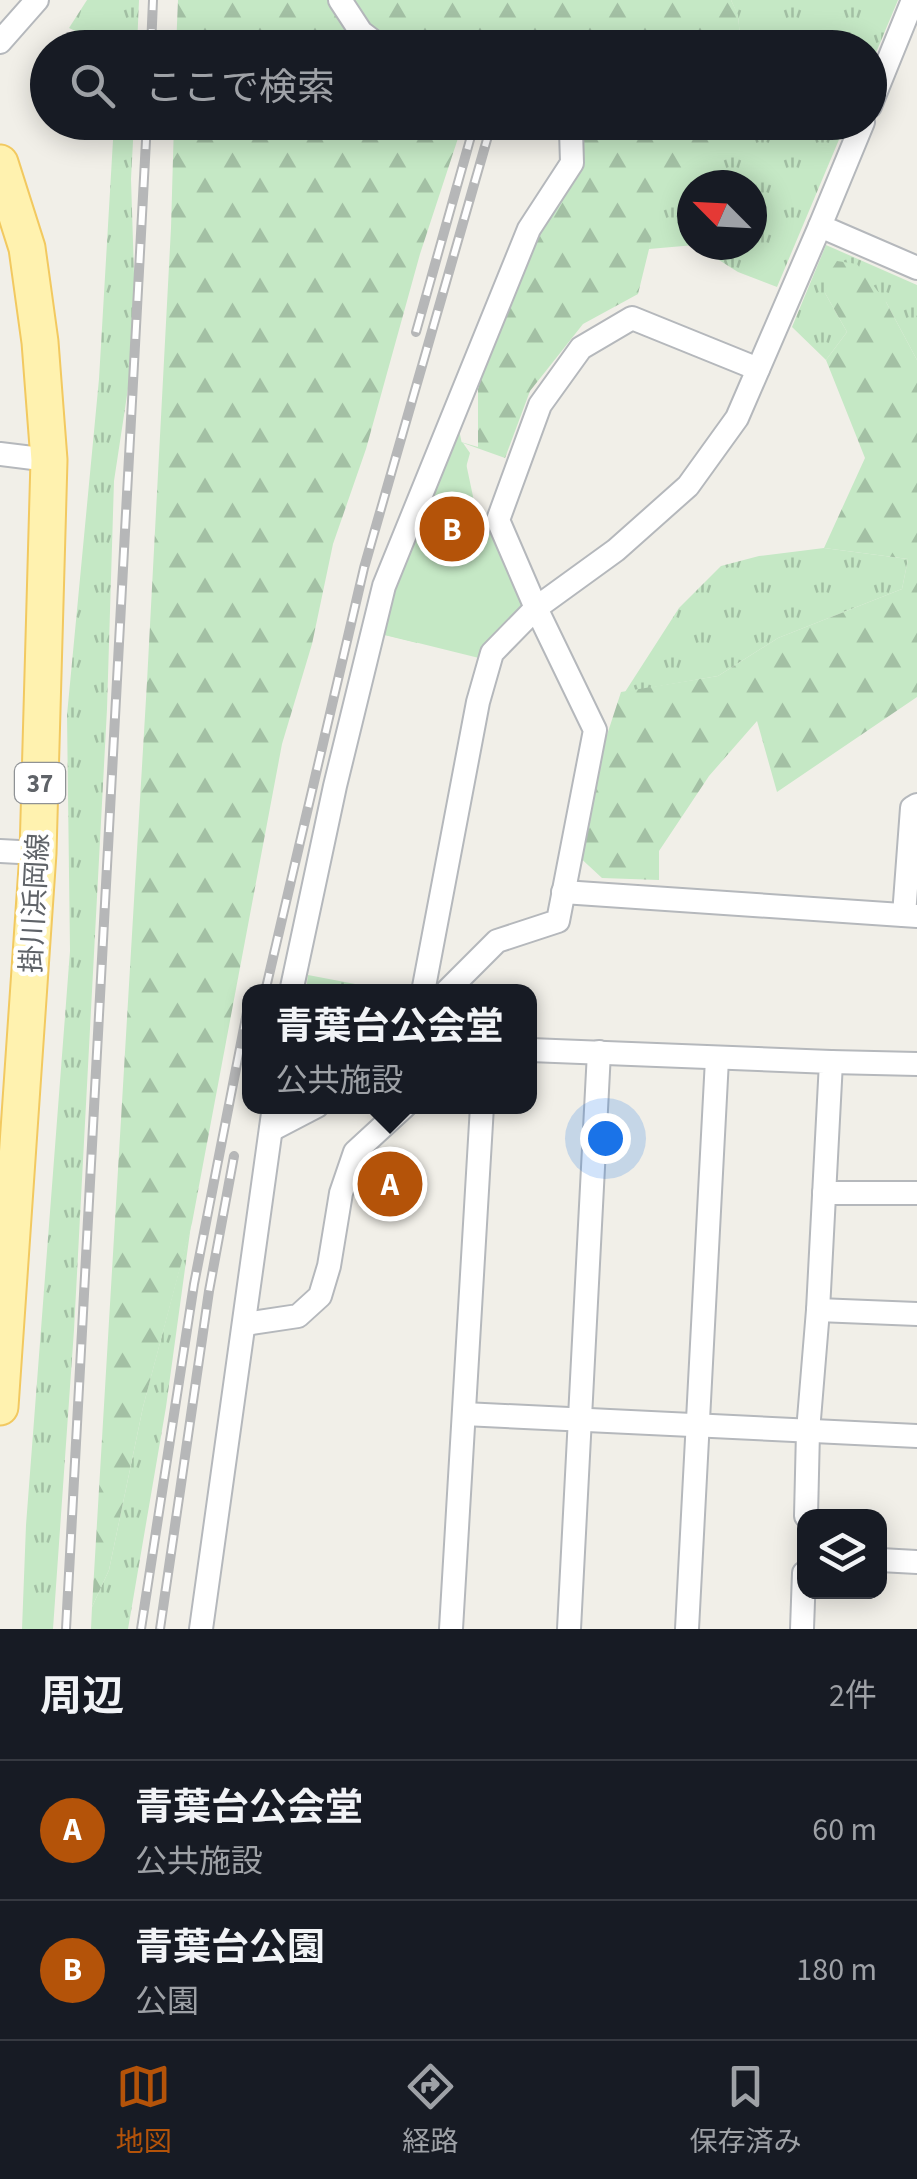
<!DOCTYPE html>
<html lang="ja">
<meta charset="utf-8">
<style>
body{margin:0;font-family:"Source Sans 3","Noto Sans JP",sans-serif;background:#242831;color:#f1f3f6}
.controls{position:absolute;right:30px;bottom:30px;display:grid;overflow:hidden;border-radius:20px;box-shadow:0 5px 25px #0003}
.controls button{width:90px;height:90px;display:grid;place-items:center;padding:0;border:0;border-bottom:2px solid #363941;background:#171b24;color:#f1f3f6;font:50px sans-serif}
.compass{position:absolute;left:677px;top:170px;width:90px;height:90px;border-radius:50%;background:#171b24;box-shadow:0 5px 25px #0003;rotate:294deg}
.you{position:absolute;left:605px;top:1138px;width:35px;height:35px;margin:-25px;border:8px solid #fff;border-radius:50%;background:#1a73e8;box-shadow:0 0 0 15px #1a73e833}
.badge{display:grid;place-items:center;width:65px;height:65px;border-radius:50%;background:#b45309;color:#fff;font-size:32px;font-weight:700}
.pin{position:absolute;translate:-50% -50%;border:5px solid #fff;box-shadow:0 2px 10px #0006}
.popup{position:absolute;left:242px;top:984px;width:295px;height:130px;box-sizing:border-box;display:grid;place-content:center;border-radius:20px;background:#171b24;filter:drop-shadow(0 2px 8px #0005);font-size:32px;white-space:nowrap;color:#9ea1a6}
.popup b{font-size:38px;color:#f1f3f6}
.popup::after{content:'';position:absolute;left:50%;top:100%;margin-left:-20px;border:20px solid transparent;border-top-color:#171b24}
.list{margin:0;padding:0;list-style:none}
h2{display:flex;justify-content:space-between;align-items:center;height:130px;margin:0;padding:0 40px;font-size:42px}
h2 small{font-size:32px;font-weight:400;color:#9ea1a6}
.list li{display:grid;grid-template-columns:65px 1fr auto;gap:30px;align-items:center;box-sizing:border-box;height:140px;padding:0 40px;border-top:2px solid #363941}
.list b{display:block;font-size:38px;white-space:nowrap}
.list p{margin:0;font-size:32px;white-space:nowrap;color:#9ea1a6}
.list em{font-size:32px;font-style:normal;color:#9ea1a6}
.icon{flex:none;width:55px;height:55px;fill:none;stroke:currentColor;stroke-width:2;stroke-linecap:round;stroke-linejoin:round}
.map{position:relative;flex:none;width:917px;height:1629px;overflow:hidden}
.search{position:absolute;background:#171b24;box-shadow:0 5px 25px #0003;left:30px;right:30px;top:30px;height:110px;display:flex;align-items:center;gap:25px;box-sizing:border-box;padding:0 35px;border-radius:55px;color:#9ea1a6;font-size:38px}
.sheet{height:410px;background:#171b24}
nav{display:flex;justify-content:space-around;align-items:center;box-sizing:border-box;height:140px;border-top:2px solid #363941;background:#171b24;font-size:28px;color:#9ea1a6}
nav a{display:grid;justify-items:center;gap:5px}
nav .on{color:#b45309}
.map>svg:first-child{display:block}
</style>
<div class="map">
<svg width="917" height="1629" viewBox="0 0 917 1629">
<defs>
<pattern id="grass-tufts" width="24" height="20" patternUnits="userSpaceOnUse" patternTransform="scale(2.5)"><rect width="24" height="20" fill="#c5e8c5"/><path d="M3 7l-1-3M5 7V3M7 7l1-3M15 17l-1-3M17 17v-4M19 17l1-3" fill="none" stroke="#a3c0a4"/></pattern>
<pattern id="forest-firs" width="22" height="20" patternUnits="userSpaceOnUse" patternTransform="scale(2.5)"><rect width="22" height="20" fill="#c5e8c5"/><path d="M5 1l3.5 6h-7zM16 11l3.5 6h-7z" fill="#a3c0a4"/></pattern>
</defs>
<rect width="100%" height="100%" fill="#f1efe8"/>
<!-- grass -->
<g fill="url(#grass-tufts)" fill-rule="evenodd">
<path d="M87,0H139L137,47H109L69,28Z"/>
<path d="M731,0H898L870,67V48L741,47L738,16Z"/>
<path d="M114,123H134L131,179L136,336L114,481L107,709L74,1330L53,1629H22L26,1525L70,951L67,715L99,379Z"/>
<path d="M730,123H846L777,287L738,272L695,245L649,249L657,189ZM692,185H752V245H692Z"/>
<path d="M826,245L917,285V360L886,302L825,293L847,332L826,360L792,327Z"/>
<path d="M824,548L908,559L902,589L778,638L718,676L625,692L679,608L721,566L759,556Z"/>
<path d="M308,975L392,991H306Z"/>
<path d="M191,1225L166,1407L128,1629H91L92,1607L109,1570L143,1407Z"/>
</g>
<!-- forest -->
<g fill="url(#forest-firs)">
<path d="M178,0H731L738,15L741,47L176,48Z"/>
<path d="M174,123H463L420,254L366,449L333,544L312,644L282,744L192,1223L143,1407L109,1570L92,1607L147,682L171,228Z"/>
<path d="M564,123H731L664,188L638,294L583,324L530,391L505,458L463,443L470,453L417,643L372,632L461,442L478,447V389L519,253L572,163Z"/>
<path d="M837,261L857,264L886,302L917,360V697L777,792L757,721L709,776L659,851V880L602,878L575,853L593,778L621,692L718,676L778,638L902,589L908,559L824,548L865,458L826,360L847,332L825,293L830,272Z"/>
</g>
<!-- green -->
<path fill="#c5e8c5" d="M458,425L475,506L536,608L479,658L382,634L406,551Z"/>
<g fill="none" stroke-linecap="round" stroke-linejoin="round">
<!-- minor casing -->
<g stroke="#b5b8bc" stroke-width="26">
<g id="minor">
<path d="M340,0L361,32L382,48"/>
<path d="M0,42L37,0"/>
<path d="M870,106L913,0"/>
<path d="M863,122L820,226L917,268"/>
<path d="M0,454L49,460"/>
<path d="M0,851L38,853"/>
<path d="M563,892L917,916"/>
<path d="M904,915L912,808L917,805"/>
<path d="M291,992L335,786L384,586L529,229L572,163L571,130L561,122"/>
<path d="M423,992L478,702L492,653L536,608L616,550L688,486L737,418L820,226"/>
<path d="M446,992L497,941L558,921L595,730L536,608L498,520L540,405L581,348L632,318L758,369"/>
<path d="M530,1050L831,1062L818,1310L808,1431L806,1516"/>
<path d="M831,1062L917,1064"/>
<path d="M271,1130L317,1106"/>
<path d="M824,1193H917"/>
<path d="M818,1310L917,1314"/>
<path d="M245,1324L298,1316L320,1296L329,1266L341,1193L355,1152L405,1106"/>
<path d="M464,1414L917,1436"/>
<path d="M880,1560L917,1562"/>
<path d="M201,1629L274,1106"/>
<path d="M451,1629L482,1106"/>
<path d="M569,1629L599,1052"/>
<path d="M687,1629L717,1059"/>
<path d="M802,1629L804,1573"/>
</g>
</g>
<!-- primary casing -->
<g stroke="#f2c960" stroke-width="39">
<path id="primary" d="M0,163L27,248L40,342L49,460L38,853L0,1407"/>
</g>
<!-- minor -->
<use href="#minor" stroke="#fff" stroke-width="22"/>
<!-- primary -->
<use href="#primary" stroke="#fff2af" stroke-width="35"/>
<!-- rail casing -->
<g stroke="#b6b7b8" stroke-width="10">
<g id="rail">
<path d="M151,48L153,0"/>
<path d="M416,332L475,122"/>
<path d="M265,992L364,568L492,122"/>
<path d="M66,1629L147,122"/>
<path d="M141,1629L194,1284L250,997"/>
<path d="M160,1629L209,1291L234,1156"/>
</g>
</g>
<!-- rail -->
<use href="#rail" stroke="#fff" stroke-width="6" stroke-dasharray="19" stroke-linecap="butt"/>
</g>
<g text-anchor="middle" stroke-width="9" stroke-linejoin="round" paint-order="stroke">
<!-- shield labels -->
<rect fill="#fff" stroke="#8f9295" stroke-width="2.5" x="15" y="763" width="50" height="40" rx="8"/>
<g font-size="25" font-weight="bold" fill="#5f6368">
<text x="40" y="792">37</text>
</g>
<!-- street labels -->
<g font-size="28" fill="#5f6368" stroke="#fff">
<text transform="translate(34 903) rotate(-87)" y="10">掛川浜岡線</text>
</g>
</g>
</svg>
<div class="controls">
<button><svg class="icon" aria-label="layers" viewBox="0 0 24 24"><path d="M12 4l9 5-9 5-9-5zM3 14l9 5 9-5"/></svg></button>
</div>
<svg class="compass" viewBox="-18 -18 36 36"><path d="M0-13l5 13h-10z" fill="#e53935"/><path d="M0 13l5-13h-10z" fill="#9ea1a6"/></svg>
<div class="you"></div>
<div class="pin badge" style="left:390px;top:1184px">A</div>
<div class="popup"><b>青葉台公会堂</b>公共施設</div>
<div class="pin badge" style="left:452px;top:529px">B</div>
<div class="search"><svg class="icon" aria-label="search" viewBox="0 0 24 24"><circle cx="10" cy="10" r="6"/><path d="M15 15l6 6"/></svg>ここで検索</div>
</div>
<section class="sheet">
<h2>周辺<small>2件</small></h2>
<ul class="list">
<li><span class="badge">A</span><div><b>青葉台公会堂</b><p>公共施設</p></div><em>60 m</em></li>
<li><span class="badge">B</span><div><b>青葉台公園</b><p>公園</p></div><em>180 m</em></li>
</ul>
</section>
<nav>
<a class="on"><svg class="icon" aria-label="map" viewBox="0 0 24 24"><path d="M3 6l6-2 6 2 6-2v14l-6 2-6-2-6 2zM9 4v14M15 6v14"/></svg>地図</a>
<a><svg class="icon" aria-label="directions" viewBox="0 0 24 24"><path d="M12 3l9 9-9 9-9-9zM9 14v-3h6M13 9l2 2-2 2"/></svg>経路</a>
<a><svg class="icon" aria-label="saved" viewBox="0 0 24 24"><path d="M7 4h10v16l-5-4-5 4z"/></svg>保存済み</a>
</nav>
